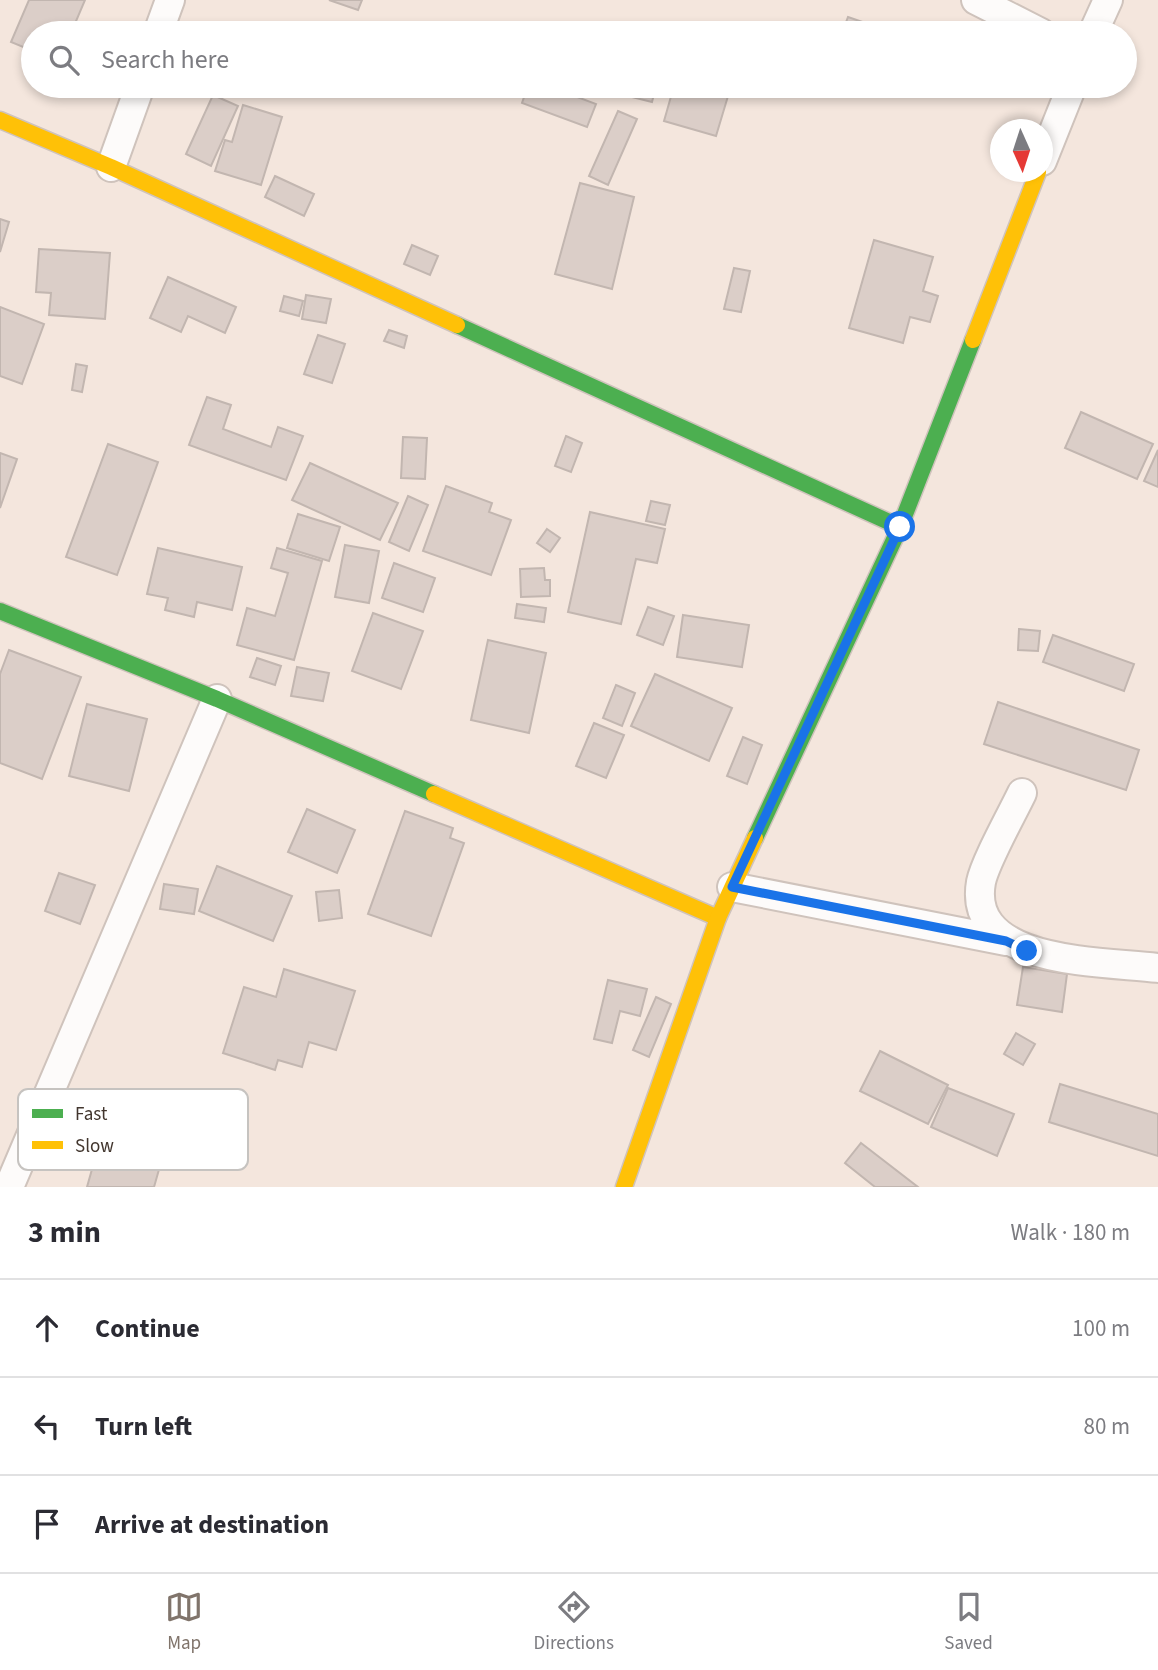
<!DOCTYPE html>
<meta charset="utf-8">
<style>
body{margin:0;font-family:"Source Sans 3",sans-serif;background:#f2f2f3;color:#2b2b33}
.compass{position:absolute;left:990px;top:119px;width:63px;height:63px;border-radius:50%;background:#fff;box-shadow:0 4px 10px #0003;rotate:177deg}
.stop{position:absolute;width:21px;height:21px;margin:-16px;border:5px solid #1a73e8;border-radius:50%;background:#fff}
.stop.end{background:#1a73e8;border-color:#fff;box-shadow:0 2px 7px #0008}
.list{margin:0;padding:0;list-style:none}
h2{display:flex;justify-content:space-between;align-items:center;height:91px;margin:0;padding:0 28px;font-size:30px}
h2 small{font-size:23px;font-weight:400;color:#7c7c81}
.list li{display:grid;grid-template-columns:46px 1fr auto;gap:21px;align-items:center;box-sizing:border-box;height:98px;padding:0 28px;border-top:2px solid #e1e1e2}
.list b{display:block;font-size:26px;white-space:nowrap}
.list em{font-size:23px;font-style:normal;color:#7c7c81}
.icon{flex:none;width:38px;height:38px;fill:none;stroke:currentColor;stroke-width:2;stroke-linecap:round;stroke-linejoin:round}
.map{position:relative;flex:none;width:1158px;height:1187px;overflow:hidden}
.search{position:absolute;background:#fff;box-shadow:0 4px 10px #0003;left:21px;right:21px;top:21px;height:77px;display:flex;align-items:center;gap:18px;box-sizing:border-box;padding:0 24px;border-radius:38px;color:#7c7c81;font-size:26px}
.sheet{height:385px;background:#fff}
nav{display:flex;justify-content:space-around;align-items:center;box-sizing:border-box;height:98px;border-top:2px solid #e1e1e2;background:#fff;font-size:19px;color:#7c7c81}
nav a{display:grid;justify-items:center;gap:4px}
nav .on{color:#80746b}
.map>svg:first-child{display:block}
</style>
<div class="map">
<svg width="1158" height="1187" viewBox="0 0 1158 1187">
<rect width="100%" height="100%" fill="#f4e6dd"/>
<!-- building -->
<g fill="#dbcec8" stroke="#c2b6b0" stroke-width="2">
<path d="M29,0H85L71,33H33V51L11,42Z"/>
<path d="M329,0H362L358,10Z"/>
<path d="M848,17L894,33H842Z"/>
<path d="M528,86H548L596,104L587,127L522,103Z"/>
<path d="M626,86H656L652,102L624,95Z"/>
<path d="M674,86H731L716,136L664,121Z"/>
<path d="M213,95L238,106L211,166L186,154Z"/>
<path d="M243,105L282,117L261,185L215,171L225,140L232,142Z"/>
<path d="M618,111L637,119L608,185L589,176Z"/>
<path d="M275,176L314,194L304,216L265,197Z"/>
<path d="M580,183L634,197L612,289L555,274Z"/>
<path d="M0,219L9,222L0,252Z"/>
<path d="M874,240L933,257L923,291L938,296L930,322L910,317L903,343L849,328Z"/>
<path d="M412,245L438,256L430,275L404,264Z"/>
<path d="M39,249L110,253L105,319L49,315L51,293L36,292Z"/>
<path d="M734,268L750,271L741,312L724,309Z"/>
<path d="M168,277L236,307L225,333L188,316L181,332L150,318Z"/>
<path d="M306,295L331,299L326,323L302,319Z"/>
<path d="M284,296L303,301L299,316L280,311Z"/>
<path d="M0,307L44,324L22,384L0,376Z"/>
<path d="M389,330L407,336L404,348L384,341Z"/>
<path d="M318,335L345,344L332,383L304,374Z"/>
<path d="M76,364L87,366L82,392L72,390Z"/>
<path d="M207,397L231,405L223,429L271,447L278,427L303,436L286,480L189,445Z"/>
<path d="M1081,412L1153,444L1137,479L1065,448Z"/>
<path d="M566,436L582,443L571,472L555,466Z"/>
<path d="M403,437L427,438L425,479L401,478Z"/>
<path d="M108,444L158,462L117,575L66,557Z"/>
<path d="M1158,450V487L1144,481Z"/>
<path d="M0,453L17,459L0,508Z"/>
<path d="M310,463L398,503L380,540L292,500Z"/>
<path d="M446,486L492,503L489,512L511,520L491,575L423,551Z"/>
<path d="M408,496L428,505L409,551L389,542Z"/>
<path d="M651,501L670,505L665,525L646,521Z"/>
<path d="M590,512L665,529L657,563L636,559L621,624L568,612Z"/>
<path d="M298,514L340,527L329,561L287,548Z"/>
<path d="M547,529L560,538L550,552L537,543Z"/>
<path d="M345,545L379,551L369,603L335,597Z"/>
<path d="M158,548L242,567L232,610L197,602L194,617L165,610L168,598L147,594Z"/>
<path d="M277,548L322,561L294,660L237,645L247,608L275,616L288,573L271,568Z"/>
<path d="M394,563L435,578L423,612L382,598Z"/>
<path d="M544,568L545,580H550V596L521,597L520,569Z"/>
<path d="M517,604L546,608L544,622L515,618Z"/>
<path d="M648,607L674,616L663,645L637,635Z"/>
<path d="M373,613L423,631L401,689L352,671Z"/>
<path d="M683,615L749,625L742,667L677,657Z"/>
<path d="M1019,629L1040,631L1038,651L1018,650Z"/>
<path d="M1053,635L1134,664L1124,691L1043,662Z"/>
<path d="M488,640L546,653L529,733L471,720Z"/>
<path d="M9,650L81,677L42,779L0,763V674Z"/>
<path d="M257,658L281,666L275,685L250,677Z"/>
<path d="M297,667L329,673L323,701L291,696Z"/>
<path d="M655,674L732,708L709,761L631,726Z"/>
<path d="M616,685L635,693L622,726L603,718Z"/>
<path d="M998,702L1139,750L1126,790L984,744Z"/>
<path d="M87,704L147,719L129,791L69,776Z"/>
<path d="M594,723L624,735L606,778L576,766Z"/>
<path d="M743,737L762,745L747,784L727,776Z"/>
<path d="M307,809L355,830L337,873L288,852Z"/>
<path d="M405,811L453,828L450,838L464,843L431,936L368,914Z"/>
<path d="M217,866L292,896L273,941L199,911Z"/>
<path d="M59,873L95,885L80,924L45,911Z"/>
<path d="M164,884L198,889L194,914L160,909Z"/>
<path d="M339,890L342,918L319,921L316,892Z"/>
<path d="M1023,967L1067,974L1062,1012L1017,1005Z"/>
<path d="M284,969L355,991L336,1050L309,1042L302,1067L278,1060L275,1070L223,1053L244,987L276,997Z"/>
<path d="M608,980L647,989L640,1016L620,1011L612,1043L594,1039Z"/>
<path d="M656,997L671,1004L649,1057L633,1050Z"/>
<path d="M1016,1033L1035,1044L1023,1065L1004,1054Z"/>
<path d="M880,1051L948,1085L928,1124L860,1091Z"/>
<path d="M1060,1084L1158,1114V1156L1049,1122Z"/>
<path d="M948,1088L1014,1114L997,1156L931,1127Z"/>
<path d="M100,1141L162,1159L154,1187H87Z"/>
<path d="M861,1143L918,1187H875L845,1163Z"/>
</g>
<g fill="none" stroke-linecap="round" stroke-linejoin="round">
<!-- street casing -->
<g stroke="#cfc3bc" stroke-width="32">
<g id="street">
<path d="M976,0L1041,33"/>
<path d="M158,33L170,0"/>
<path d="M1093,33L1108,0"/>
<path d="M1042,161L1072,86"/>
<path d="M111,167L140,86"/>
<path d="M1022,793C1012,814 985,862 981,882C966,966 1106,961 1158,968"/>
<path d="M732,887L1006,941"/>
<path d="M9,1187L217,699"/>
</g>
</g>
<!-- fast casing -->
<g stroke="#cfc3bc" stroke-width="19">
<g id="fast">
<path d="M457,325L900,527"/>
<path d="M0,611L217,699L434,794"/>
<path d="M755,838L900,527L973,340"/>
</g>
</g>
<!-- slow casing -->
<g stroke="#cfc3bc" stroke-width="19">
<g id="slow">
<path d="M0,120L111,167L457,325"/>
<path d="M973,340L1038,172"/>
<path d="M434,794L718,918"/>
<path d="M624,1187L718,918L755,838"/>
</g>
</g>
<!-- street -->
<use href="#street" stroke="#fdfbfa" stroke-width="28"/>
<!-- fast -->
<use href="#fast" stroke="#4caf50" stroke-width="16"/>
<!-- slow -->
<use href="#slow" stroke="#ffc107" stroke-width="16"/>
</g>
<g fill="none" stroke-linecap="round" stroke-linejoin="round">
<!-- route -->
<path stroke="#1a73e8" stroke-width="9" d="M900,527L732,887L1006,941L1027,951"/>
</g>
<!-- legend -->
<rect x="18" y="1089" width="230" height="81" rx="10" fill="#fff" stroke="#c6c3c0" stroke-width="2"/>
<rect x="32" y="1109" width="31" height="9" fill="#4caf50"/>
<rect x="32" y="1141" width="31" height="8" fill="#ffc107"/>
<g font-size="19" fill="#42362e">
<text x="75" y="1120">Fast</text>
<text x="75" y="1152">Slow</text>
</g>
</svg>
<svg class="compass" viewBox="-18 -18 36 36"><path d="M0-13l5 13h-10z" fill="#e53935"/><path d="M0 13l5-13h-10z" fill="#7c7c81"/></svg>
<div class="stop" style="left:900px;top:527px"></div>
<div class="stop end" style="left:1027px;top:951px"></div>
<div class="search"><svg class="icon" aria-label="search" viewBox="0 0 24 24"><circle cx="10" cy="10" r="6"/><path d="M15 15l6 6"/></svg>Search here</div>
</div>
<section class="sheet">
<h2>3 min<small>Walk · 180 m</small></h2>
<ul class="list">
<li><svg class="icon" aria-label="ahead" viewBox="0 0 24 24"><path d="M12 20V5M6 11l6-6 6 6"/></svg><div><b>Continue</b></div><em>100 m</em></li>
<li><svg class="icon" aria-label="left" viewBox="0 0 24 24"><path d="M17 20v-9H6M10 6l-5 5 5 5"/></svg><div><b>Turn left</b></div><em>80 m</em></li>
<li><svg class="icon" aria-label="arrive" viewBox="0 0 24 24"><path d="M6 21V4h12l-3 4 3 4H6"/></svg><div><b>Arrive at destination</b></div></li>
</ul>
</section>
<nav>
<a class="on"><svg class="icon" aria-label="map" viewBox="0 0 24 24"><path d="M3 6l6-2 6 2 6-2v14l-6 2-6-2-6 2zM9 4v14M15 6v14"/></svg>Map</a>
<a><svg class="icon" aria-label="directions" viewBox="0 0 24 24"><path d="M12 3l9 9-9 9-9-9zM9 14v-3h6M13 9l2 2-2 2"/></svg>Directions</a>
<a><svg class="icon" aria-label="saved" viewBox="0 0 24 24"><path d="M7 4h10v16l-5-4-5 4z"/></svg>Saved</a>
</nav>
